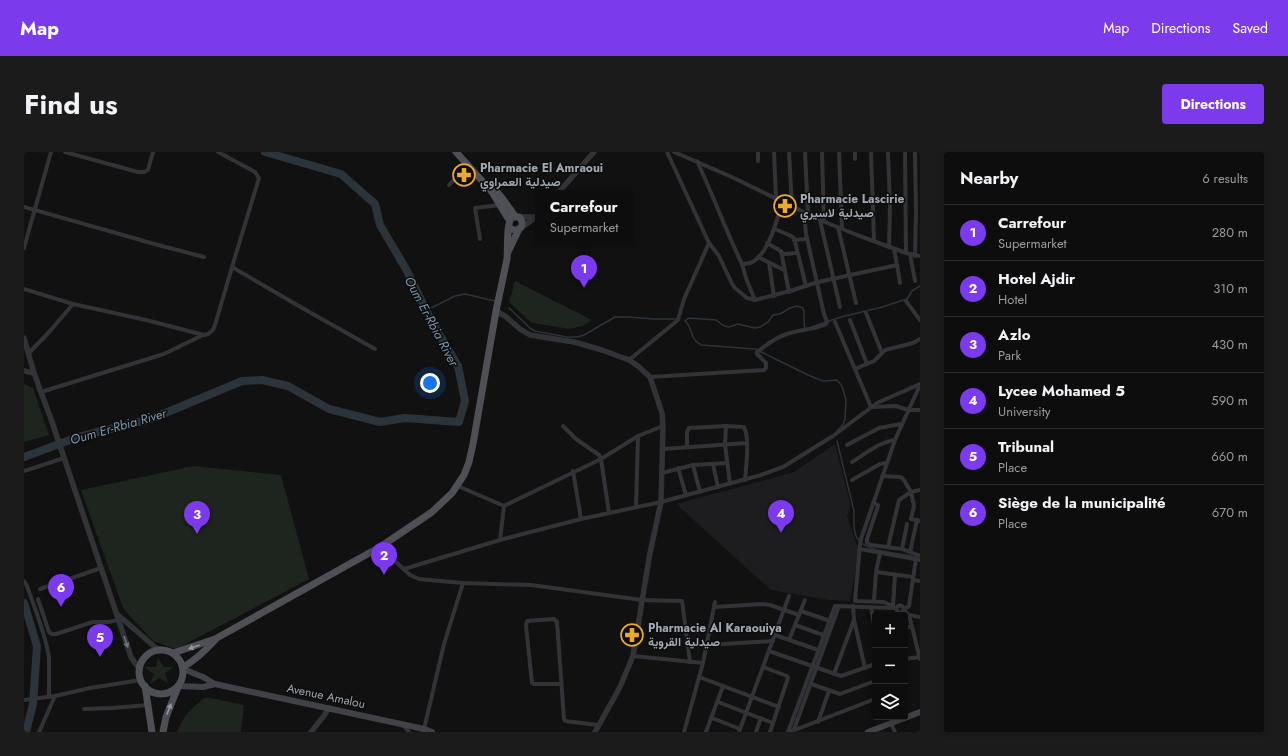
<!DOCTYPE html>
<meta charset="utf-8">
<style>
body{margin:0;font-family:Jost,Vazirmatn,sans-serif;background:#1b1b1c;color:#f1f3f6}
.controls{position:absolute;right:12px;bottom:12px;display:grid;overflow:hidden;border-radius:4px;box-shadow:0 2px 6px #0003}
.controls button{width:36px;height:36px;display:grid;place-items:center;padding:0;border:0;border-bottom:1px solid #2d2d2e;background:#0d0d0e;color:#f1f3f6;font:20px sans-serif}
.you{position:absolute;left:406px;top:231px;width:14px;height:14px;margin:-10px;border:3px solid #fff;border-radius:50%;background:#1a73e8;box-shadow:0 0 0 6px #1a73e833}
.badge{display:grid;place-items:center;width:26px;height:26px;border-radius:50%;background:#7c3aed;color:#fff;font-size:13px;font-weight:700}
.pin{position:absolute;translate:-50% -33px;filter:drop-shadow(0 1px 2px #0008)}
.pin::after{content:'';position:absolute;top:21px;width:14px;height:12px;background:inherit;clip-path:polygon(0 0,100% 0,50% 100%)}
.popup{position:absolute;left:511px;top:38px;width:98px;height:52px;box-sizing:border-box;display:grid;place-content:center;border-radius:4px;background:#0d0d0e;filter:drop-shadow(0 1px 3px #0005);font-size:13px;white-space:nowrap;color:#9a9c9e}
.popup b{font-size:15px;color:#f1f3f6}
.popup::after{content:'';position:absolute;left:50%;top:100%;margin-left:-8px;border:8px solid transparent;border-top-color:#0d0d0e}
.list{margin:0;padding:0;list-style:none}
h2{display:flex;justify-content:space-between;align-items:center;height:52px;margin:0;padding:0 16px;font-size:17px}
h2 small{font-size:13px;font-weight:400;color:#9a9c9e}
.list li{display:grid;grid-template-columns:26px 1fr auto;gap:12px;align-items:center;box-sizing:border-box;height:56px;padding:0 16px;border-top:1px solid #2d2d2e}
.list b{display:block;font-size:15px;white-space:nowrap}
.list p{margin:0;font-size:13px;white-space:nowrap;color:#9a9c9e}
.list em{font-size:13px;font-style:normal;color:#9a9c9e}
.icon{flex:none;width:22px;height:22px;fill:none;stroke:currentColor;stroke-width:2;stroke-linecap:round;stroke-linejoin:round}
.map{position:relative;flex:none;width:896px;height:580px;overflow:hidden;border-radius:4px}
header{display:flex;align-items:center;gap:24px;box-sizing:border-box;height:56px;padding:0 20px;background:#7c3aed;color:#fff}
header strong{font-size:19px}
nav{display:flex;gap:22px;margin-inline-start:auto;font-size:14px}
.intro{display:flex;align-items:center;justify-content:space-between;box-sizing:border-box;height:96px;padding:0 24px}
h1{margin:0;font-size:28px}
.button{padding:10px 18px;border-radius:4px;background:#7c3aed;color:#fff;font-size:14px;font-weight:700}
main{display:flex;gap:24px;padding:0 24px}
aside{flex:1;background:#0d0d0e;border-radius:4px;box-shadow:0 2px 6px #0003}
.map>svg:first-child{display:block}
</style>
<header>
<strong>Map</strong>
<nav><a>Map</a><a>Directions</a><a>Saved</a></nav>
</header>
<div class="intro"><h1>Find us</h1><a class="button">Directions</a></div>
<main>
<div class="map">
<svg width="896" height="580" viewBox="0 0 896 580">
<rect width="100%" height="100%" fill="#111112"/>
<!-- built -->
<path fill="#1d1d1f" d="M811,292L827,354L823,364L835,399L826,449L805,448L747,438L652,352L770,320Z"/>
<!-- green -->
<g fill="#1d251e">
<path d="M491,129L568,168L558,174L546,177L508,171L485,150Z"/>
<path d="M0,232L9,236L25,283L0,290Z"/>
<path d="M170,314L257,323L285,427L152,497L129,489L99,456L57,338Z"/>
<path d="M134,506L140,515H150L141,521L144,531L135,526L126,532L130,522L120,515H132Z"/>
<path d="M182,545L220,553L217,580H153C159,564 168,555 182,545Z"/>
</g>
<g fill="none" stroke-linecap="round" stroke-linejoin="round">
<!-- stream -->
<g stroke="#2b343a" stroke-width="1.5">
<path d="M485,156L506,176L511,179L543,185H553L560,183L591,165H604L630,167H653"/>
<path d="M403,158L431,144L441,142L471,149"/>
<path d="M787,175L817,165L858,155L883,147L888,139L896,134"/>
<path d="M781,176C779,170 781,162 779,156L773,154L766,156L756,162L749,163L744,170L736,175L731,176L714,172L705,175L700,174L692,168L665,166L661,169C670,177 664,185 677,193L731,197L784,223L799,229L813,228L818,234L822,248L821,267L819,273L813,279"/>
<path d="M813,289L830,359C830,367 829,376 832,384C840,402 876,400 892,405"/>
</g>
<!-- river -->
<g stroke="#2b343a" stroke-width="8">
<path d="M0,305L54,285L127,267L218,229L238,228L264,234L305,257L356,270L381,266L435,270L441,249L434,214L408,170L382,117L356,73L351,52L317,22L241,0"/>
<path d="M0,451L13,494L9,552L2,580"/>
</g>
<!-- minor -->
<g stroke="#323337" stroke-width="4">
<path d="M41,0L114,20H120L124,18L129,0"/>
<path d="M643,0L685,91L695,104L708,132L711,136L723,146L731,148L766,139L794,130L873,113L870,97"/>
<path d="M650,0L710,26L796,68L833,83L882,101L896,104"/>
<path d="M734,0V9"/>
<path d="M750,0L752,47"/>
<path d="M765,0L768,54"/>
<path d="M781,0L784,62"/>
<path d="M798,0L800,69"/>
<path d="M815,0L818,76"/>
<path d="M831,0V7"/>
<path d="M847,0L850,89"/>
<path d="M864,0L866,54L865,95"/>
<path d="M881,0L882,101"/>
<path d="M673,9C689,43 702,79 718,112C722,112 727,111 730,109C745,100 754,65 758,50"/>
<path d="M425,33L443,13"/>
<path d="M0,55L134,93L180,105"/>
<path d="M796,68L816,155"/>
<path d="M814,75L832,151"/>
<path d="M751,77L765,83L770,86L782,134"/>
<path d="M456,87L451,56L476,53"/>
<path d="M770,88L783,87"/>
<path d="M743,91L755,98L760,102L773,101"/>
<path d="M0,96L27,0"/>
<path d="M757,99L765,140"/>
<path d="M886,102L891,129"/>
<path d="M891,104L892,59L891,0"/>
<path d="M734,105L760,118"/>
<path d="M745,111L750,144"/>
<path d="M718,112L723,129L731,148"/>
<path d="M873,113L876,131"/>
<path d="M208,115L273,153L351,197"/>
<path d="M0,137L49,152L122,168L180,183L184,182L189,178L191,173L208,115L235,26L231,20L194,0"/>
<path d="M882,149L896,168"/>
<path d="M842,161L858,201"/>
<path d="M826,168L843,212"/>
<path d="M811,170L847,255L872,254L884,258H896"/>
<path d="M4,202L26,179L49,152"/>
<path d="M605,208L654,168L660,147L685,91"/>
<path d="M831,217L850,209L861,198L889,191L896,187"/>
<path d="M626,225L740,218L742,216V211L733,202V200C742,193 752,185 763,182C776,177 790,178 802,172L803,170L800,162L782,82L780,61"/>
<path d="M17,240L140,202L179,183"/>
<path d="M539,274L552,287L575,303L577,307L585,361"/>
<path d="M702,274L701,293L706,332"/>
<path d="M823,293L855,276L877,272"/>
<path d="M663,295V280L665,276L702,274L720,275C726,287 722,314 721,328"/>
<path d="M639,297L723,291"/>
<path d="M828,310C841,302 855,290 871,288"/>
<path d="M689,312L694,335"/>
<path d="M669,313L676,340"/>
<path d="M654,316L662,343"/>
<path d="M0,319L40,306"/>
<path d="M549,319L557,367"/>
<path d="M638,321L669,313L703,311"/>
<path d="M858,324L877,325L880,328L887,340L896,338"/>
<path d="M828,328L856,312L863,311"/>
<path d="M434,334L480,354L476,388"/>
<path d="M849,351L854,353V354L843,387V391L847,393L878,397L896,404"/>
<path d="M480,354L577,307L614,284L639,274"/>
<path d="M612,355L614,284"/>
<path d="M356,395L386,423L395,427L439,431L507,433L618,448L658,449L666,510"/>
<path d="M864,395L875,348L887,340L890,354L887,367L896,369"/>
<path d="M836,397L896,408"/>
<path d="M878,397L883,372"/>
<path d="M886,400L893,368"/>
<path d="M892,407L885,454L879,458L885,463L896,465"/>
<path d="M380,417L476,388L557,367L637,350L737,323L759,315L809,284L853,251L896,232"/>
<path d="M852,420L889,425"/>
<path d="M889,428L896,429"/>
<path d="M0,429L3,434C11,457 21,481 25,505V545"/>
<path d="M16,437L77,416"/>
<path d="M14,447L25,480L28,482H32L69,470H85L94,468"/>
<path d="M850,449L852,420L856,401"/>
<circle cx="876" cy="457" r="3.5"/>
<path d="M829,454L830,468L841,516"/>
<path d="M869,454L871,423"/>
<path d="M690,455L739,452L746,453L775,463"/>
<path d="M847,455L851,478"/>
<path d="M872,456L860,450L831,449L836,393L837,387L871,288L896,233"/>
<path d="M777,459L806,469"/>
<path d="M885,463L896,507"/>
<path d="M771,473L802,484"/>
<path d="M881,475H888"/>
<path d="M751,483L794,498"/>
<path d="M765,488L781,448"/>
<path d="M683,493L749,489"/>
<path d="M745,499L817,524L851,512"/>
<path d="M609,504L679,511"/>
<path d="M881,507L895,505"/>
<path d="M739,515L763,524L764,526L746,580"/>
<path d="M810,522L830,468"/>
<path d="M675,525L755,555"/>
<path d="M537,532H510L508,531L502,474L503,469L530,467L533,470L540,567L541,569L574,573"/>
<path d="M787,532L816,542L851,529"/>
<path d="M0,548L31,544L66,536L117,528"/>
<path d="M694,550L749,571"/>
<path d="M60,557L88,556L124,553"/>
<path d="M688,566L716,577"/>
<path d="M794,570L805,539"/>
<path d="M867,571L871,580"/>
<path d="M379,573L385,580"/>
<path d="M400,577L420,492L439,431"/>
<path d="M768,579L851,547"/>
<path d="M15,580L31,544"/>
<path d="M660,580L679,511L691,450"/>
<path d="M682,580L699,534"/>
<path d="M715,580L765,444"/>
<path d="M732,580L737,566"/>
<path d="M764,580L811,454L870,456"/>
<path d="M769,580L815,454"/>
</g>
<!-- tertiary -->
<g stroke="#323337" stroke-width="5.5">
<path d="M534,41L570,0"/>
<path d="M495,65H513"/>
<path d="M498,75L514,64"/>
<path d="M472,159L481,164L496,177L506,183L550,190L578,198L605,208L614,214L626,225L638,261L639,274L637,350L626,401L609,504L596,535L571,580"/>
<path d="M0,186L10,221L28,270L107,505L116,518"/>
<path d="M0,219L10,221"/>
<path d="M93,462L132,496L140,498"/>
<path d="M287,580L299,565L305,556"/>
</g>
<!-- secondary -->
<g stroke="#404247" stroke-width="6">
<path d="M159,517L179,525L191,532L400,577L408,580"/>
<path d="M154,534L179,535L191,532"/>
<path d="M844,580L896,560"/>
</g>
<!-- primary -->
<g stroke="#4e5056" stroke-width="7">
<path d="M432,0L468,40L485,68"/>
<path d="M468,34L478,46L491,64"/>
<path d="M484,100L495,77"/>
<circle cx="137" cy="520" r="22"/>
<path d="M149,501L191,487L356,395L408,360L428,341L440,323L445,310L449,292L472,159L483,107C484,97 482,71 488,65H495C503,73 494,83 485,75"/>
<path d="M159,515C172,508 181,499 191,488"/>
<path d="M121,534L128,580"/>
<path d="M139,580L142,565L154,535"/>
</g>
</g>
<!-- one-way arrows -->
<defs><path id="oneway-solid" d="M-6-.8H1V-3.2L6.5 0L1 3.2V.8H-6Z"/></defs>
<use fill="#70737b" href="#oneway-solid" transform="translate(102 490) rotate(71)"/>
<g fill="#9196a0">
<use href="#oneway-solid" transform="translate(170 495) rotate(160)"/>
<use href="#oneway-solid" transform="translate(145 557) rotate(-69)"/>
</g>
<!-- icons -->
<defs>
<g id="pharmacy-ring" transform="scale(1.15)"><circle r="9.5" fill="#0c0c0d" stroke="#eca82f" stroke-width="1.5"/><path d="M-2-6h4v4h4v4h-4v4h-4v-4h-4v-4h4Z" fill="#eca82f"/></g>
</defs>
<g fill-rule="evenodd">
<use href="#pharmacy-ring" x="440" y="23"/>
<use href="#pharmacy-ring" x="761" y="54"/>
<use href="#pharmacy-ring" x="608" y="483"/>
</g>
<g text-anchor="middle" stroke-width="3" stroke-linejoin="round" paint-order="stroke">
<!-- poi labels -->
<g font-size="12" font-weight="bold" fill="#a2a8b3" stroke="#0c0c0d" text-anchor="start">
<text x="456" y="20">Pharmacie El Amraoui<tspan x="456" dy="14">صيدلية العمراوي</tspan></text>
<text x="776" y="51">Pharmacie Lascirie<tspan x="776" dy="14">صيدلية لاسيري</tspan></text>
<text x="624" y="480">Pharmacie Al Karaouiya<tspan x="624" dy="14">صيدلية القروية</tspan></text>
</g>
<!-- street labels -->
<g font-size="12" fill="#a2a8b3" stroke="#0c0c0d">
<text transform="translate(302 544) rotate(12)" y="4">Avenue Amalou</text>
</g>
<!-- water labels -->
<g font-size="13" font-style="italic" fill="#7a97ad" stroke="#0c0c0d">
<text transform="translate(408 169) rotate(62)" y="5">Oum Er-Rbia River</text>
<text transform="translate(94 274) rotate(-16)" y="5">Oum Er-Rbia River</text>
</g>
</g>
</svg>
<div class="controls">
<button>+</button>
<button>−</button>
<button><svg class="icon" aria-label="layers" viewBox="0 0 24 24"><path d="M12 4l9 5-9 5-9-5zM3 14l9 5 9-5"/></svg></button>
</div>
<div class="you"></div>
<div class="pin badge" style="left:560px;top:136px">1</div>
<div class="popup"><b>Carrefour</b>Supermarket</div>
<div class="pin badge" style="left:360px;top:423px">2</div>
<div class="pin badge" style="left:173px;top:382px">3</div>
<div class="pin badge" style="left:757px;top:381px">4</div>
<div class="pin badge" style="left:76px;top:505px">5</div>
<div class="pin badge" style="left:37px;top:455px">6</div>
</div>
<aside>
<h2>Nearby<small>6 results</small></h2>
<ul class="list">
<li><span class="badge">1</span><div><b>Carrefour</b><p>Supermarket</p></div><em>280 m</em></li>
<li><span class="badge">2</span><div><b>Hotel Ajdir</b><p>Hotel</p></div><em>310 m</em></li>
<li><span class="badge">3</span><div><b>Azlo</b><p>Park</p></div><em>430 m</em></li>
<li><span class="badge">4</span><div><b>Lycee Mohamed 5</b><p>University</p></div><em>590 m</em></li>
<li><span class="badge">5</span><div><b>Tribunal</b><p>Place</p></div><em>660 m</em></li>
<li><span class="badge">6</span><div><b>Siège de la municipalité</b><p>Place</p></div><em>670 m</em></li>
</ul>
</aside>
</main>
